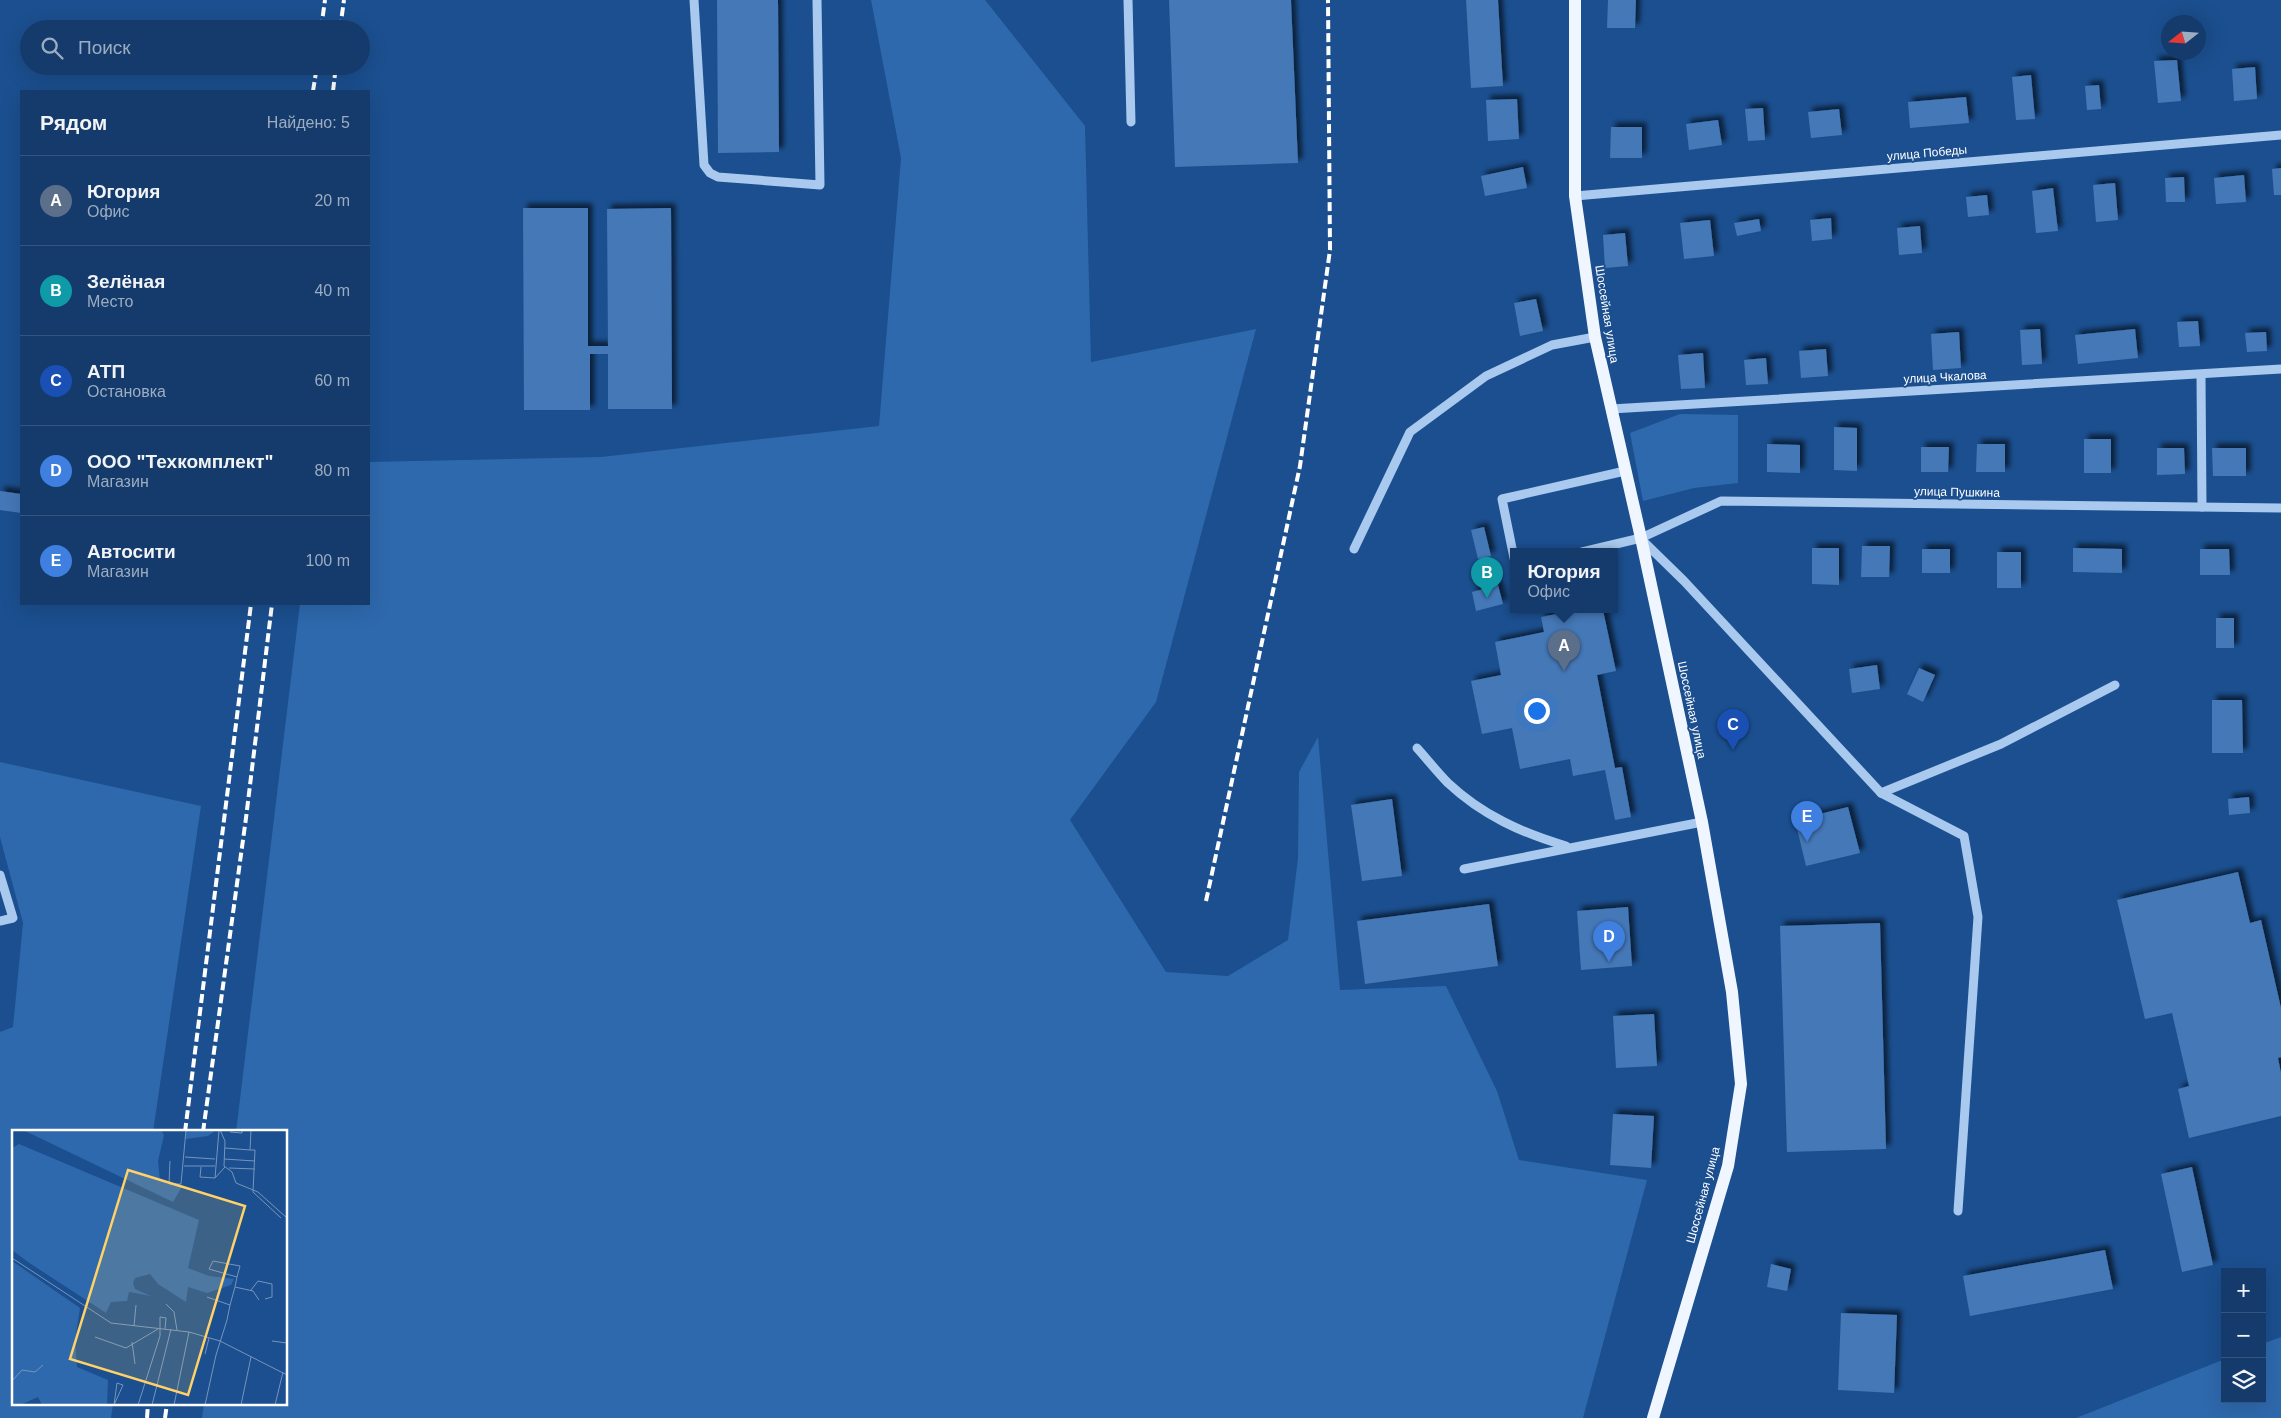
<!DOCTYPE html>
<html lang="ru">
<meta charset="utf-8">
<style>
body{margin:0;font-family:Helvetica,sans-serif;background:#214673;color:#f1f3f6}
.controls{position:absolute;right:15px;bottom:15px;display:grid;overflow:hidden;border-radius:0px;box-shadow:0 5px 20px #0002}
.controls button{width:45px;height:45px;display:grid;place-items:center;padding:0;border:0;border-bottom:1px solid #33557e;background:#143b6b;color:#f1f3f6;font:25px sans-serif}
.compass{position:absolute;left:2161px;top:15px;width:45px;height:45px;border-radius:50%;background:#143b6b;box-shadow:0 5px 20px #0002;rotate:253deg}
.you{position:absolute;left:1536px;top:710px;width:18px;height:18px;margin:-12px;border:4px solid #fff;border-radius:50%;background:#1a73e8;box-shadow:0 0 0 8px #1a73e833}
.badge{display:grid;place-items:center;width:32px;height:32px;border-radius:50%;background:#ffd166;color:#fff;font-size:16px;font-weight:700}
.pin{position:absolute;translate:-50% -41px;filter:drop-shadow(0 1px 2px #0008)}
.pin::after{content:'';position:absolute;top:26px;width:18px;height:15px;background:inherit;clip-path:polygon(0 0,100% 0,50% 100%)}
.popup{position:absolute;left:1510px;top:548px;width:108px;height:65px;box-sizing:border-box;display:grid;place-content:center;border-radius:0px;background:#143b6b;filter:drop-shadow(0 1px 4px #0005);font-size:16px;white-space:nowrap;color:#9dadc1}
.popup b{font-size:19px;color:#f1f3f6}
.popup::after{content:'';position:absolute;left:50%;top:100%;margin-left:-10px;border:10px solid transparent;border-top-color:#143b6b}
.list{margin:0;padding:0;list-style:none}
h2{display:flex;justify-content:space-between;align-items:center;height:65px;margin:0;padding:0 20px;font-size:21px}
h2 small{font-size:16px;font-weight:400;color:#9dadc1}
.list li{display:grid;grid-template-columns:32px 1fr auto;gap:15px;align-items:center;box-sizing:border-box;height:90px;padding:0 20px;border-top:1px solid #33557e}
.list b{display:block;font-size:19px;white-space:nowrap}
.list p{margin:0;font-size:16px;white-space:nowrap;color:#9dadc1}
.list em{font-size:16px;font-style:normal;color:#9dadc1}
.icon{flex:none;width:28px;height:28px;fill:none;stroke:currentColor;stroke-width:2;stroke-linecap:round;stroke-linejoin:round}
.map{position:relative;flex:none;width:2281px;height:1418px;overflow:hidden}
.search{position:absolute;background:#143b6b;box-shadow:0 5px 20px #0002;left:20px;top:20px;width:350px;height:55px;display:flex;align-items:center;gap:12px;box-sizing:border-box;padding:0 18px;border-radius:28px;color:#9dadc1;font-size:19px}
.panel{position:absolute;background:#143b6b;box-shadow:0 5px 20px #0002;left:20px;top:90px;width:350px;height:515px;border-radius:0px}
.map>svg:first-child{display:block}
</style>
<div class="map">
<svg width="2281" height="1418" viewBox="0 0 2281 1418">
<defs>
<filter id="shadow"><feDropShadow dx="4.5" dy="-4.5" stdDeviation="2.5" flood-color="#0009"/></filter>
</defs>
<rect width="100%" height="100%" fill="#1b4f8f"/>
<!-- green -->
<g fill="#2e69ad">
<path d="M871,0H985L1085,126L1091,362L1256,329L1156,702L1070,820L1166,972L1228,976L1288,940L1298,858L1299,772L1318,737L1340,990L1446,986L1497,1091L1519,1160L1647,1180L1583,1418H202L204,1404H286V1132H236L300,604H369V462L601,457L879,426L901,158Z"/>
<path d="M1680,414L1738,415V483L1694,488L1643,501L1630,433Z"/>
<path d="M0,762L201,806L153,1132H14V1404H113L111,1418H0V1032L13,1027L23,923L0,837Z"/>
<path d="M2281,1337V1418H2076L2225,1359V1399H2262V1344Z"/>
</g>
<!-- building -->
<g fill="#4478b7" filter="url(#shadow)">
<path d="M717,0H778L779,152L718,153Z"/>
<path d="M1169,0H1291L1298,163L1175,167Z"/>
<path d="M1466,0H1498L1503,86L1471,88Z"/>
<path d="M1608,0H1636L1635,28H1607Z"/>
<path d="M2177,60L2181,101L2158,103L2154,61Z"/>
<path d="M2255,67L2257,99L2234,101L2232,69Z"/>
<path d="M2031,75L2035,119L2016,120L2012,77Z"/>
<path d="M2099,85L2101,109L2087,110L2085,86Z"/>
<path d="M1966,97L1969,123L1910,128L1908,102Z"/>
<path d="M1517,99L1519,139L1488,141L1486,100Z"/>
<path d="M1763,108L1765,140L1748,141L1745,109Z"/>
<path d="M1839,109L1842,135L1811,138L1808,112Z"/>
<path d="M1718,120L1722,145L1689,150L1686,124Z"/>
<path d="M1611,127H1642V158H1610Z"/>
<path d="M1523,167L1527,188L1485,196L1481,176Z"/>
<path d="M2281,168V195H2274L2272,169Z"/>
<path d="M2244,175L2246,202L2216,204L2214,178Z"/>
<path d="M2184,177L2185,202H2166L2165,178Z"/>
<path d="M2115,183L2118,220L2096,222L2093,185Z"/>
<path d="M2053,188L2058,231L2036,233L2032,191Z"/>
<path d="M1987,195L1989,215L1968,217L1966,197Z"/>
<path d="M523,208H588V346H608L607,209L671,208L672,409H608V354H590V410H524Z"/>
<path d="M1831,218L1832,239L1812,241L1810,220Z"/>
<path d="M1759,219L1761,231L1737,236L1734,223Z"/>
<path d="M1710,220L1714,256L1684,259L1680,223Z"/>
<path d="M1920,226L1922,253L1899,255L1897,228Z"/>
<path d="M1625,233L1628,266L1605,268L1603,235Z"/>
<path d="M1536,299L1543,331L1520,336L1514,303Z"/>
<path d="M2198,321L2200,346L2179,347L2177,322Z"/>
<path d="M2040,329L2042,364L2022,365L2020,330Z"/>
<path d="M2135,329L2138,358L2078,364L2075,335Z"/>
<path d="M1959,332L1961,368L1933,370L1931,334Z"/>
<path d="M2266,332L2267,351L2247,352L2245,333Z"/>
<path d="M1826,349L1828,376L1801,378L1799,351Z"/>
<path d="M1703,353L1705,388L1681,389L1678,355Z"/>
<path d="M1766,358L1768,384L1746,385L1744,360Z"/>
<path d="M1834,427L1857,428V471L1834,470Z"/>
<rect x="2084" y="439" width="27" height="34"/>
<path d="M1767,444L1800,445V473L1767,472Z"/>
<path d="M1977,444H2005V472H1976Z"/>
<path d="M1921,447H1949L1948,472H1921Z"/>
<path d="M2157,448H2184L2185,474L2157,475Z"/>
<path d="M2212,448H2246V476H2213Z"/>
<path d="M0,491L21,494V513L0,510Z"/>
<path d="M1484,527L1491,556L1478,559L1471,530Z"/>
<path d="M1862,546H1890L1889,577H1861Z"/>
<path d="M1812,548H1839V585L1812,584Z"/>
<path d="M2073,548L2122,549V573L2073,572Z"/>
<rect x="1922" y="549" width="28" height="24"/>
<path d="M2200,549H2229L2230,575H2200Z"/>
<rect x="1997" y="552" width="24" height="36"/>
<path d="M1498,585L1503,604L1476,611L1472,592Z"/>
<path d="M1576,610H1603L1616,671L1597,675L1615,768L1622,767L1631,817L1615,820L1605,770L1573,776L1570,759L1520,769L1512,728L1482,734L1471,681L1501,675L1495,642L1544,632L1541,617Z"/>
<rect x="2216" y="618" width="18" height="30"/>
<path d="M1877,665L1880,689L1852,693L1849,669Z"/>
<path d="M1919,668L1935,675L1923,702L1907,694Z"/>
<path d="M2212,700H2242L2243,753H2212Z"/>
<path d="M2249,797L2250,813L2229,815L2228,799Z"/>
<path d="M1392,799L1402,876L1362,881L1351,805Z"/>
<path d="M1848,807L1860,853L1806,866L1795,820Z"/>
<path d="M2238,872L2250,923L2261,920L2281,1008V1057L2278,1058L2281,1073V1116L2189,1138L2178,1089L2189,1086L2172,1013L2145,1019L2117,900Z"/>
<path d="M1489,904L1498,966L1365,984L1357,921Z"/>
<path d="M1628,907L1632,966L1581,970L1577,911Z"/>
<path d="M1880,923L1886,1149L1787,1152L1780,926Z"/>
<path d="M1654,1014L1657,1066L1616,1068L1613,1016Z"/>
<path d="M1613,1114L1654,1116L1651,1168L1610,1165Z"/>
<path d="M2192,1167L2213,1265L2182,1272L2161,1174Z"/>
<path d="M2105,1250L2113,1289L1970,1316L1963,1276Z"/>
<path d="M1771,1264L1791,1269L1787,1291L1767,1287Z"/>
<path d="M1841,1313L1897,1315L1894,1393L1838,1390Z"/>
</g>
<g fill="none" stroke-linecap="round" stroke-linejoin="round">
<!-- minor -->
<g stroke="#a9c9ee" stroke-width="9">
<path d="M694,0L704,165L710,173L718,177L820,185L817,0"/>
<path d="M1128,0L1131,122"/>
<path d="M1575,196L2281,135"/>
<path d="M2201,375L2202,507"/>
<path d="M1611,409L2281,369"/>
<path d="M1641,539L1684,581L1881,793L1964,836L1978,917L1958,1211"/>
<path d="M1354,549L1410,432L1486,376L1552,345L1595,337"/>
<path d="M1582,552L1641,538L1721,501L2281,508"/>
<path d="M1514,558L1502,499L1625,471"/>
<path d="M1417,748C1427,759 1437,772 1448,783C1482,815 1522,833 1566,846"/>
<path d="M1881,793L2001,744L2115,685"/>
<path d="M1464,869L1702,822"/>
<path d="M0,875L13,918L0,921"/>
</g>
<!-- major -->
<path stroke="#f0f6ff" stroke-width="12" d="M1575,0V196L1595,337L1641,538L1702,822L1732,992L1741,1084L1728,1166L1653,1418"/>
<!-- rail -->
<g stroke="#fff" stroke-width="4" stroke-dasharray="9 4" stroke-linecap="butt">
<path d="M321,29L325,0"/>
<path d="M340,29L344,0"/>
<path d="M313,91L317,66"/>
<path d="M333,91L336,66"/>
<path d="M1206,901L1300,466L1330,250L1328,0"/>
<path d="M185,1132L251,604"/>
<path d="M203,1132L246,818L272,604"/>
<path d="M147,1418L148,1404"/>
<path d="M165,1418L167,1404"/>
</g>
</g>
<g text-anchor="middle" stroke-width="4" stroke-linejoin="round" paint-order="stroke">
<!-- street labels -->
<g font-size="12" fill="#fff" stroke="#1b4f8f">
<text transform="translate(1927 153) rotate(-5)" y="4">улица Победы</text>
<text transform="translate(1607 314) rotate(81)" y="4">Шоссейная улица</text>
<text transform="translate(1945 377) rotate(-3)" y="4">улица Чкалова</text>
<text transform="translate(1957 492) rotate(1)" y="4">улица Пушкина</text>
<text transform="translate(1692 710) rotate(78)" y="4">Шоссейная улица</text>
<text transform="translate(1703 1195) rotate(-75)" y="4">Шоссейная улица</text>
</g>
</g>
<!-- overview -->
<g transform="translate(12 1130)">
<rect width="275" height="275" fill="#1b4f8f"/>
<path d="M11,0H149L152,5L146,31L148,51L171,55L161,72ZM174,0H204L196,6L174,9ZM7,14L187,90L176,138L197,146L222,149L219,155L195,163L176,157L174,172L146,154L138,144L123,148L121,153L123,159L139,166L117,162L115,171L99,172L94,183L16,132L0,120V18ZM0,131L68,178L63,211L65,237L96,250L95,275H30L26,267L8,275H0Z" fill="#2e69ad"/>
<path fill="none" stroke="#7695bc" stroke-width="1" d="M208,0L213,11L212,36L220,42L224,53L246,62L275,88M239,0L238,20H243L241,62L269,88M218,2L230,3V0M213,18L238,20M173,27L203,29M212,29L243,31M158,31L157,54H169L174,0M172,36H203M189,37L188,47L203,48L213,37M217,38L243,39M203,48L207,0M0,128L99,193L177,202L208,211L275,245M223,157L241,161L247,170M239,160L246,151L260,154V167L253,169M195,167L218,175M154,174L162,182L165,200M122,196L124,175M83,207L114,218L146,199M260,211L275,213M120,212L123,234M193,224L197,208M0,251L10,240L23,242L31,235M102,275L105,253L111,255L102,275M126,275L148,206V187L154,188L153,199M140,275L159,199M162,275L177,202M193,275L204,225L215,190L218,175L223,157L225,147L228,136L201,131L197,139L225,147M229,275L239,227M263,275L271,242"/>
<path fill="#ffd166" fill-opacity="0.15" stroke="#ffd166" stroke-width="2.5" d="M116,40L233,76L176,265L58,229Z"/>
<rect width="275" height="275" fill="none" stroke="#fff" stroke-width="2.5"/>
</g>
</svg>
<div class="controls">
<button>+</button>
<button>−</button>
<button><svg class="icon" aria-label="layers" viewBox="0 0 24 24"><path d="M12 4l9 5-9 5-9-5zM3 14l9 5 9-5"/></svg></button>
</div>
<svg class="compass" viewBox="-18 -18 36 36"><path d="M0-13l5 13h-10z" fill="#e53935"/><path d="M0 13l5-13h-10z" fill="#9dadc1"/></svg>
<div class="you"></div>
<div class="pin badge" style="left:1564px;top:671px;background:#5c6f8a">A</div>
<div class="popup"><b>Югория</b>Офис</div>
<div class="pin badge" style="left:1487px;top:598px;background:#0f9aa8">B</div>
<div class="pin badge" style="left:1733px;top:750px;background:#1a4fb4">C</div>
<div class="pin badge" style="left:1609px;top:962px;background:#3f7fe0">D</div>
<div class="pin badge" style="left:1807px;top:842px;background:#3f7fe0">E</div>
<div class="search"><svg class="icon" aria-label="search" viewBox="0 0 24 24"><circle cx="10" cy="10" r="6"/><path d="M15 15l6 6"/></svg>Поиск</div>
<section class="panel">
<h2>Рядом<small>Найдено: 5</small></h2>
<ul class="list">
<li><span class="badge" style="background:#5c6f8a">A</span><div><b>Югория</b><p>Офис</p></div><em>20 m</em></li>
<li><span class="badge" style="background:#0f9aa8">B</span><div><b>Зелёная</b><p>Место</p></div><em>40 m</em></li>
<li><span class="badge" style="background:#1a4fb4">C</span><div><b>АТП</b><p>Остановка</p></div><em>60 m</em></li>
<li><span class="badge" style="background:#3f7fe0">D</span><div><b>ООО &quot;Техкомплект&quot;</b><p>Магазин</p></div><em>80 m</em></li>
<li><span class="badge" style="background:#3f7fe0">E</span><div><b>Автосити</b><p>Магазин</p></div><em>100 m</em></li>
</ul>
</section>
</div>
